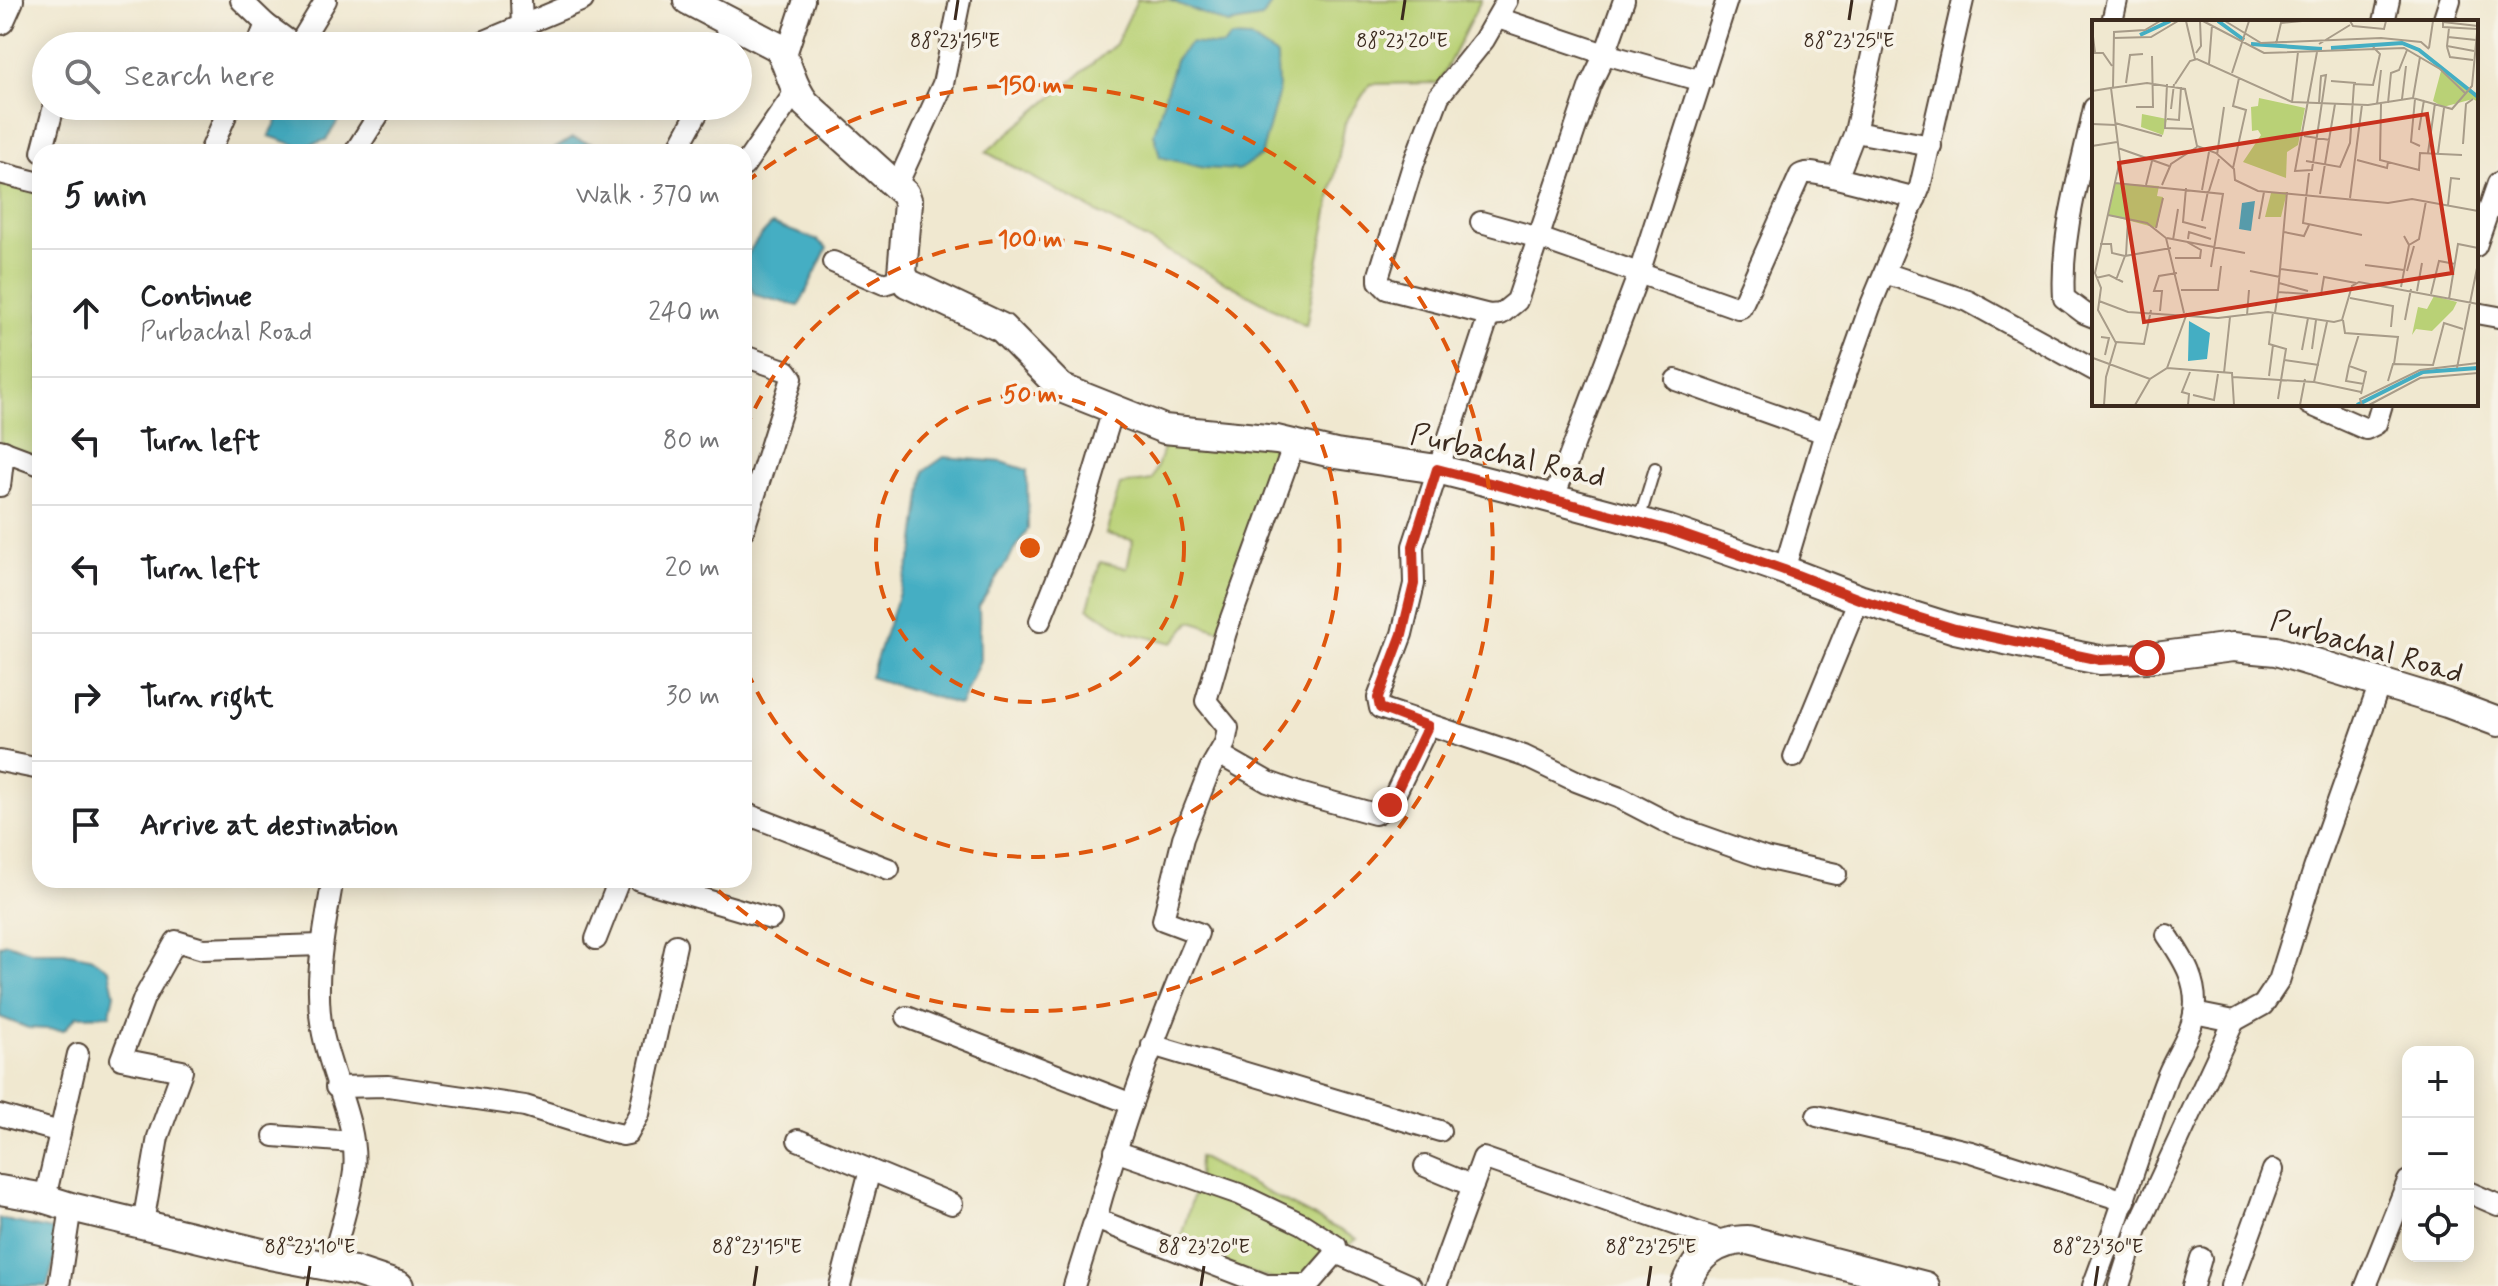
<!DOCTYPE html>
<meta charset="utf-8">
<style>
body{margin:0;font-family:Mynerve,sans-serif;background:#f2f2f2;color:#202124}
.controls{position:absolute;right:24px;bottom:24px;display:grid;overflow:hidden;border-radius:16px;box-shadow:0 4px 20px #0003}
.controls button{width:72px;height:72px;display:grid;place-items:center;padding:0;border:0;border-bottom:2px solid #e0e0e0;background:#fff;color:#202124;font:40px sans-serif}
.stop{position:absolute;width:24px;height:24px;margin:-18px;border:6px solid #c8321e;border-radius:50%;background:#fff}
.stop.end{background:#c8321e;border-color:#fff;box-shadow:0 2px 8px #0008}
.list{margin:0;padding:0;list-style:none}
h2{display:flex;justify-content:space-between;align-items:center;height:104px;margin:0;padding:0 32px;font-size:34px}
h2 small{font-size:26px;font-weight:400;color:#757577}
.list li{display:grid;grid-template-columns:52px 1fr auto;gap:24px;align-items:center;box-sizing:border-box;height:128px;padding:0 32px;border-top:2px solid #e0e0e0}
.list b{display:block;font-size:30px;white-space:nowrap}
.list p{margin:0;font-size:26px;white-space:nowrap;color:#757577}
.list em{font-size:26px;font-style:normal;color:#757577}
.icon{flex:none;width:44px;height:44px;fill:none;stroke:currentColor;stroke-width:2;stroke-linecap:round;stroke-linejoin:round}
.map{position:relative;flex:none;width:2498px;height:1286px;overflow:hidden}
.search{position:absolute;background:#fff;box-shadow:0 4px 20px #0003;left:32px;top:32px;width:720px;height:88px;display:flex;align-items:center;gap:20px;box-sizing:border-box;padding:0 28px;border-radius:44px;color:#757577;font-size:30px}
.panel{position:absolute;background:#fff;box-shadow:0 4px 20px #0003;left:32px;top:144px;width:720px;height:744px;border-radius:24px}
.map>svg:first-child{display:block}
</style>
<div class="map">
<svg width="2498" height="1286" viewBox="0 0 2498 1286">
<rect width="100%" height="100%" fill="#f7f3e8"/>
<filter id="ink" filterUnits="userSpaceOnUse"><feTurbulence type="fractalNoise" baseFrequency=".0125" numOctaves="2"/><feDisplacementMap in="SourceGraphic" scale="16" xChannelSelector="R" yChannelSelector="G"/><feConvolveMatrix kernelMatrix="1 2 1 2 8 2 1 2 1" color-interpolation-filters="sRGB"/></filter>
<filter id="wash" filterUnits="userSpaceOnUse"><feTurbulence type="fractalNoise" baseFrequency=".006" numOctaves="4" result="noise"/><feDisplacementMap in="SourceGraphic" scale="32" xChannelSelector="R" yChannelSelector="G"/><feGaussianBlur stdDeviation="1.8" result="paint"/><feColorMatrix in="noise" values="0 0 0 0 0 0 0 0 0 0 0 0 0 0 0 0 0 1.4 0 .05"/><feComposite in="paint" operator="in"/></filter>
<g filter="url(#wash)">
<rect width="100%" height="100%" fill="#f0e8d0"/>
<!-- green -->
<g fill="#b9d176" stroke="#7a7e4a" stroke-width="2">
<path d="M1137,0H1481L1439,83L1370,84L1345,123L1306,326L986,152L1116,44Z"/>
<path d="M0,170L40,178V469L0,452Z"/>
<path d="M1170,432L1293,443L1219,630L1191,621L1173,643L1127,632L1088,608L1100,562L1127,568L1133,540L1106,534L1120,485L1152,480Z"/>
<path d="M1199,1157L1357,1239L1294,1286L1177,1250L1198,1179Z"/>
</g>
<!-- water -->
<g fill="#44aec3" stroke="#406c70" stroke-width="2">
<path d="M1169,0H1274L1262,18L1228,24Z"/>
<path d="M1231,37L1250,38L1277,56L1278,95L1261,156L1238,170L1204,168L1160,157L1154,134L1175,60L1190,43L1223,46Z"/>
<path d="M285,106H335L338,121L326,140L301,147L269,136Z"/>
<path d="M572,138L603,147L605,152H549Z"/>
<path d="M772,224L817,240L827,248L799,306L754,295C738,260 747,250 772,224Z"/>
<path d="M944,457L1002,462L1027,470L1028,529L979,606L980,660L960,705L870,677L914,549L924,471Z"/>
<path d="M7,943L33,952H64L90,957L109,970L114,993L110,1015L77,1016L64,1030L28,1028L0,1017V945Z"/>
<path d="M0,1219L63,1232L47,1286H0Z"/>
</g>
</g>
<g filter="url(#ink)">
<g fill="none" stroke-linecap="round" stroke-linejoin="round">
<!-- lane casing -->
<g stroke="#564639" stroke-width="14">
<path id="lane" d="M1639,520L1655,468"/>
</g>
<!-- street casing -->
<g stroke="#564639" stroke-width="24">
<g id="street">
<path d="M241,0L266,24L296,46"/>
<path d="M521,0L522,26"/>
<path d="M1507,0L1484,40L1439,96L1414,162L1379,275V281L1387,289L1489,315L1501,314L1517,301L1590,85L1605,54L1624,0"/>
<path d="M1498,18L1605,54L1702,81"/>
<path d="M2112,22L2117,0"/>
<path d="M2384,22L2389,0"/>
<path d="M2443,22L2450,0"/>
<path d="M257,46L266,24"/>
<path d="M298,46L326,0"/>
<path d="M473,46L583,0"/>
<path d="M722,46L731,21"/>
<path d="M785,58L804,0"/>
<path d="M2094,108C2081,169 2060,235 2064,298L2084,313L2094,317"/>
<path d="M1855,132L1931,146"/>
<path d="M42,152L54,106"/>
<path d="M210,152L230,106"/>
<path d="M355,152L384,106"/>
<path d="M676,152L701,106"/>
<path d="M744,166L795,92"/>
<path d="M0,173L40,183"/>
<path d="M1833,177L1916,198"/>
<path d="M897,185L943,84L960,0"/>
<path d="M1481,222L1539,238L1738,308L1741,307L1800,175C1812,168 1827,181 1839,173L1855,132L1884,0"/>
<path d="M2476,246L2498,183"/>
<path d="M833,262L884,284L903,278"/>
<path d="M1885,273L1968,301L2094,370"/>
<path d="M2476,313L2498,317"/>
<path d="M1489,315L1413,546L1414,584L1402,634L1378,698L1380,708L1524,756L1576,781L1620,798L1674,826L1765,858L1836,874"/>
<path d="M744,356L787,371L792,378L744,529"/>
<path d="M1676,380L1825,433"/>
<path d="M2309,404L2366,429L2376,424L2382,404"/>
<path d="M0,450L40,465"/>
<path d="M0,486L4,451"/>
<path d="M1553,500L1639,273L1727,0"/>
<path d="M1784,570L1825,433L1870,307L1920,187L1963,0"/>
<path d="M1040,621L1078,526L1113,410"/>
<path d="M1219,754L1268,782L1299,793L1375,814L1390,805L1428,726"/>
<path d="M1794,757L1859,599"/>
<path d="M0,761L40,769"/>
<path d="M744,813L889,869"/>
<path d="M330,880L331,890C323,937 314,982 322,1029C330,1076 359,1124 354,1171C350,1203 338,1235 331,1266"/>
<path d="M639,880L771,919"/>
<path d="M596,939L619,880"/>
<path d="M2194,1013L2234,1021L2263,1005L2279,981L2314,869L2380,683"/>
<path d="M907,1017L1132,1104"/>
<path d="M1152,1045L1440,1131"/>
<path d="M336,1087L388,1086L525,1106L605,1131L623,1135L628,1134L639,1114L676,945"/>
<path d="M0,1115L60,1132"/>
<path d="M1817,1116L1971,1152L2125,1201"/>
<path d="M274,1136L352,1142"/>
<path d="M798,1140L952,1204"/>
<path d="M1115,1151L1239,1194L1302,1224L1336,1246V1253"/>
<path d="M1425,1166L1473,1186"/>
<path d="M2468,1192L2498,1205"/>
<path d="M45,1198L78,1054"/>
<path d="M1095,1222C1122,1123 1158,1027 1198,933L1163,920L1183,838L1210,769L1225,743L1228,728L1206,701L1226,632L1294,444"/>
<path d="M143,1223L158,1137L182,1071L121,1059L144,998L176,941L203,949L321,945"/>
<path d="M59,1286L71,1207"/>
<path d="M840,1286L870,1170"/>
<path d="M1074,1286L1093,1225L1098,1220L1266,1285H1308L1336,1253L1411,1286"/>
<path d="M1436,1286L1483,1158L1728,1243"/>
<path d="M2093,1286C2119,1218 2140,1150 2165,1082C2173,1058 2190,1039 2194,1014C2199,983 2184,960 2167,935"/>
<path d="M2119,1286L2137,1229L2234,1021"/>
<path d="M2193,1286L2201,1258"/>
<path d="M2231,1286L2273,1170"/>
<path d="M2366,1286L2408,1181"/>
</g>
</g>
<!-- secondary casing -->
<g stroke="#564639" stroke-width="32">
<g id="secondary">
<path d="M688,0L778,47C790,66 791,87 806,104L905,194L908,203L902,273L907,283L1002,328L1061,388L1164,429L1277,440L1336,454L1437,469L1520,490L1669,530L1784,570L1859,599L1955,629L2079,656L2100,660L2147,658L2233,647L2276,651L2447,703L2498,722"/>
<path d="M0,20L9,0"/>
<path d="M0,1190L39,1197L71,1207L270,1255L354,1271L399,1286"/>
<path d="M1685,1286C1696,1257 1715,1240 1748,1240L1925,1286"/>
</g>
</g>
<!-- lane -->
<use href="#lane" stroke="#fff" stroke-width="10"/>
<!-- street -->
<use href="#street" stroke="#fff" stroke-width="20"/>
<!-- secondary -->
<use href="#secondary" stroke="#fff" stroke-width="28"/>
</g>
</g>
<g fill="none" stroke-linecap="round" stroke-linejoin="round" filter="url(#ink)">
<!-- route -->
<path stroke="#c8321e" stroke-width="10" d="M1390,805L1428,726L1380,708L1378,698L1402,634L1414,584L1413,546L1437,469L1669,530L1784,570L1859,599L1955,629L2100,660L2147,658"/>
</g>
<!-- ticks -->
<path fill="none" stroke="#3b2a1e" stroke-width="3" d="M955,20L958,0M1402,20L1405,0M1849,20L1852,0M307,1286L310,1266M754,1286L757,1266M1201,1286L1204,1266M1648,1286L1651,1266M2095,1286L2098,1266"/>
<!-- distance rings -->
<g fill="none" stroke="#df570d" stroke-width="4" stroke-dasharray="14 10">
<circle cx="1030" cy="548" r="154"/>
<path d="M745 430A309 309 0 1 1 745 666"/>
<path d="M745 183A463 463 0 1 1 708 881"/>
</g>
<g text-anchor="middle" stroke-width="7" stroke-linejoin="round" paint-order="stroke">
<!-- street labels -->
<g font-size="30" fill="#3b2a1e" stroke="#f7f3e8">
<text transform="translate(1508 455) rotate(13)" y="10">Purbachal Road</text>
<text transform="translate(2367 646) rotate(16)" y="10">Purbachal Road</text>
</g>
</g>
<!-- overview -->
<g transform="translate(2092 20)">
<rect width="386" height="386" fill="#f0e8d0"/>
<path d="M349,51L386,77V82L381,79L351,87L341,81ZM167,78L213,88L206,125L195,132L194,158L151,142L169,115L166,110L160,111L159,87L166,86ZM50,94L75,99L71,115L49,107ZM23,163L67,166L65,176L71,177L65,208L16,195ZM195,172L189,197H173L179,173ZM342,276L365,282L361,290L340,311L324,309L320,315L326,287L335,289Z" fill="#b9d176"/>
<path d="M163,181L159,211L147,209L150,183ZM97,301L118,313L115,339L96,341Z" fill="#44aec3"/>
<path fill="none" stroke="#44aec3" stroke-width="4" d="M126,1L152,20M48,15L78,1M159,24L230,29M239,28L310,23L327,30L386,77M265,385L331,352L386,348"/>
<path fill="none" stroke="#a89c89" stroke-width="2" d="M94,1L103,39M111,1L172,33L312,28L348,49L373,73M133,1L169,23L289,18L329,22L337,29M258,1L261,6L292,9L294,1M351,2V7L385,9M351,2L386,6M0,8L3,33M357,8L355,26L382,31M356,17L384,20M21,18L59,17L86,1M184,24L189,3L210,1M227,24L258,5M355,27L358,37L381,40M337,28L341,1M225,32L203,151L220,150L234,55L229,56L227,83M0,33H11L20,46M104,33L109,26L108,1M117,44L120,5M140,53L157,1M239,61L264,63M34,63L38,35L51,34M75,64L73,108L100,109M83,64L98,41L105,39L200,82L276,85L321,78L360,89L380,66L386,2M21,67L22,12L53,10L68,1M19,68L55,63L93,69L105,126L124,133L142,149L143,160L166,171L296,183L320,179L386,191M0,71L19,68L28,140L3,253L9,268L6,290L24,323L14,357L12,385M321,78L328,37M310,79L314,46M323,79L319,122L328,126M200,82L206,32M296,83L299,53L307,50L315,30M285,84L289,50M289,84L288,140L327,150L328,133L370,135M44,87H61L60,36M79,89L82,64M75,99L87,100L89,67M23,103L70,116M0,104L24,105M327,110L332,80M212,116L238,120M371,124L374,84L381,79M0,126L25,122M26,128L77,146M336,133L343,83M346,133L352,88M125,135L132,87M265,140L295,148L296,142M214,141L248,147L258,123L262,64L281,65L288,34L281,27M141,148L154,90L141,86L147,58M217,153L211,203L270,215M23,163L131,174L119,247M54,165L60,141M70,165L79,144L105,127M94,168L91,202L114,208M110,170L117,132M117,171L127,139M228,174L243,84M258,178L270,85M356,185L359,158L368,159M16,195L55,203L74,218L92,293M167,199L172,172M110,201L116,171M64,208L71,178M192,212L212,216L217,205M75,218L153,233M96,219L97,212L119,219M81,220L86,189M8,224H19L20,233L33,236M317,225L327,219L334,181M34,236L36,198M83,238H108L109,230L95,222M273,245L312,250M189,249L226,254M158,251L188,257M315,251L322,226M4,258L17,255L31,262M24,260L33,236L79,228M187,263L216,271M309,267L317,225L312,216M89,270H126L129,246M325,271L330,243M186,272L195,172M339,274L347,241L363,244M258,278L301,286L299,307M357,279L366,224L386,228M7,281L36,292L126,298L176,292L242,302L250,300L260,266L267,262L386,284M68,291L70,271H62L67,256L85,253M181,292L177,324L194,329L186,379M183,293L186,272L229,275L232,257L264,263M155,295L157,270M251,300L253,313L306,317L302,344M313,300L319,269M235,302L222,362L269,372M267,314L257,346L274,352L269,374M9,317L17,318L13,335M24,322L52,324L59,290M220,329L224,300M210,330L216,298M1,338L58,359M192,340L227,345M257,346L254,361L272,364M75,348L140,353L142,385M365,348L386,243M132,353L138,297M177,356L181,325M141,357L222,362M296,361L301,344L341,345L352,303L371,309M101,375L122,380L126,354M43,385L58,359L75,348L95,293M96,385L97,374L90,372L98,352M208,385L213,359M270,385L268,379L328,350L386,343M277,385L328,358L386,353"/>
<path fill="#c8321e" fill-opacity="0.15" stroke="#c8321e" stroke-width="4" d="M335,94L360,253L52,302L27,143Z"/>
<rect width="386" height="386" fill="none" stroke="#3b2a1e" stroke-width="4"/>
</g>
<g font-size="20" text-anchor="middle" fill="#3b2a1e" stroke="#f7f3e8" stroke-width="7" stroke-linejoin="round" paint-order="stroke">
<text x="955" y="47">88°23'15"E</text>
<text x="1402" y="47">88°23'20"E</text>
<text x="1849" y="47">88°23'25"E</text>
<text x="310" y="1253">88°23'10"E</text>
<text x="757" y="1253">88°23'15"E</text>
<text x="1204" y="1253">88°23'20"E</text>
<text x="1651" y="1253">88°23'25"E</text>
<text x="2098" y="1253">88°23'30"E</text>
</g>
<circle cx="1030" cy="548" r="12" fill="#df570d" stroke="#f7f3e8" stroke-width="4"/>
<g font-size="24" text-anchor="middle" font-weight="bold" fill="#df570d" stroke="#f7f3e8" stroke-width="7" stroke-linejoin="round" paint-order="stroke">
<text x="1030" y="93">150 m</text>
<text x="1030" y="247">100 m</text>
<text x="1030" y="402">50 m</text>
</g>
</svg>
<div class="controls">
<button>+</button>
<button>−</button>
<button><svg class="icon" aria-label="locate" viewBox="0 0 24 24"><circle cx="12" cy="12" r="6"/><path d="M12 2v4M12 18v4M2 12h4M18 12h4"/></svg></button>
</div>
<div class="stop" style="left:2147px;top:658px"></div>
<div class="stop end" style="left:1390px;top:805px"></div>
<div class="search"><svg class="icon" aria-label="search" viewBox="0 0 24 24"><circle cx="10" cy="10" r="6"/><path d="M15 15l6 6"/></svg>Search here</div>
<section class="panel">
<h2>5 min<small>Walk · 370 m</small></h2>
<ul class="list">
<li><svg class="icon" aria-label="ahead" viewBox="0 0 24 24"><path d="M12 20V5M6 11l6-6 6 6"/></svg><div><b>Continue</b><p>Purbachal Road</p></div><em>240 m</em></li>
<li><svg class="icon" aria-label="left" viewBox="0 0 24 24"><path d="M17 20v-9H6M10 6l-5 5 5 5"/></svg><div><b>Turn left</b></div><em>80 m</em></li>
<li><svg class="icon" aria-label="left" viewBox="0 0 24 24"><path d="M17 20v-9H6M10 6l-5 5 5 5"/></svg><div><b>Turn left</b></div><em>20 m</em></li>
<li><svg class="icon" aria-label="right" viewBox="0 0 24 24"><path d="M7 20v-9h11M14 6l5 5-5 5"/></svg><div><b>Turn right</b></div><em>30 m</em></li>
<li><svg class="icon" aria-label="arrive" viewBox="0 0 24 24"><path d="M6 21V4h12l-3 4 3 4H6"/></svg><div><b>Arrive at destination</b></div></li>
</ul>
</section>
</div>
